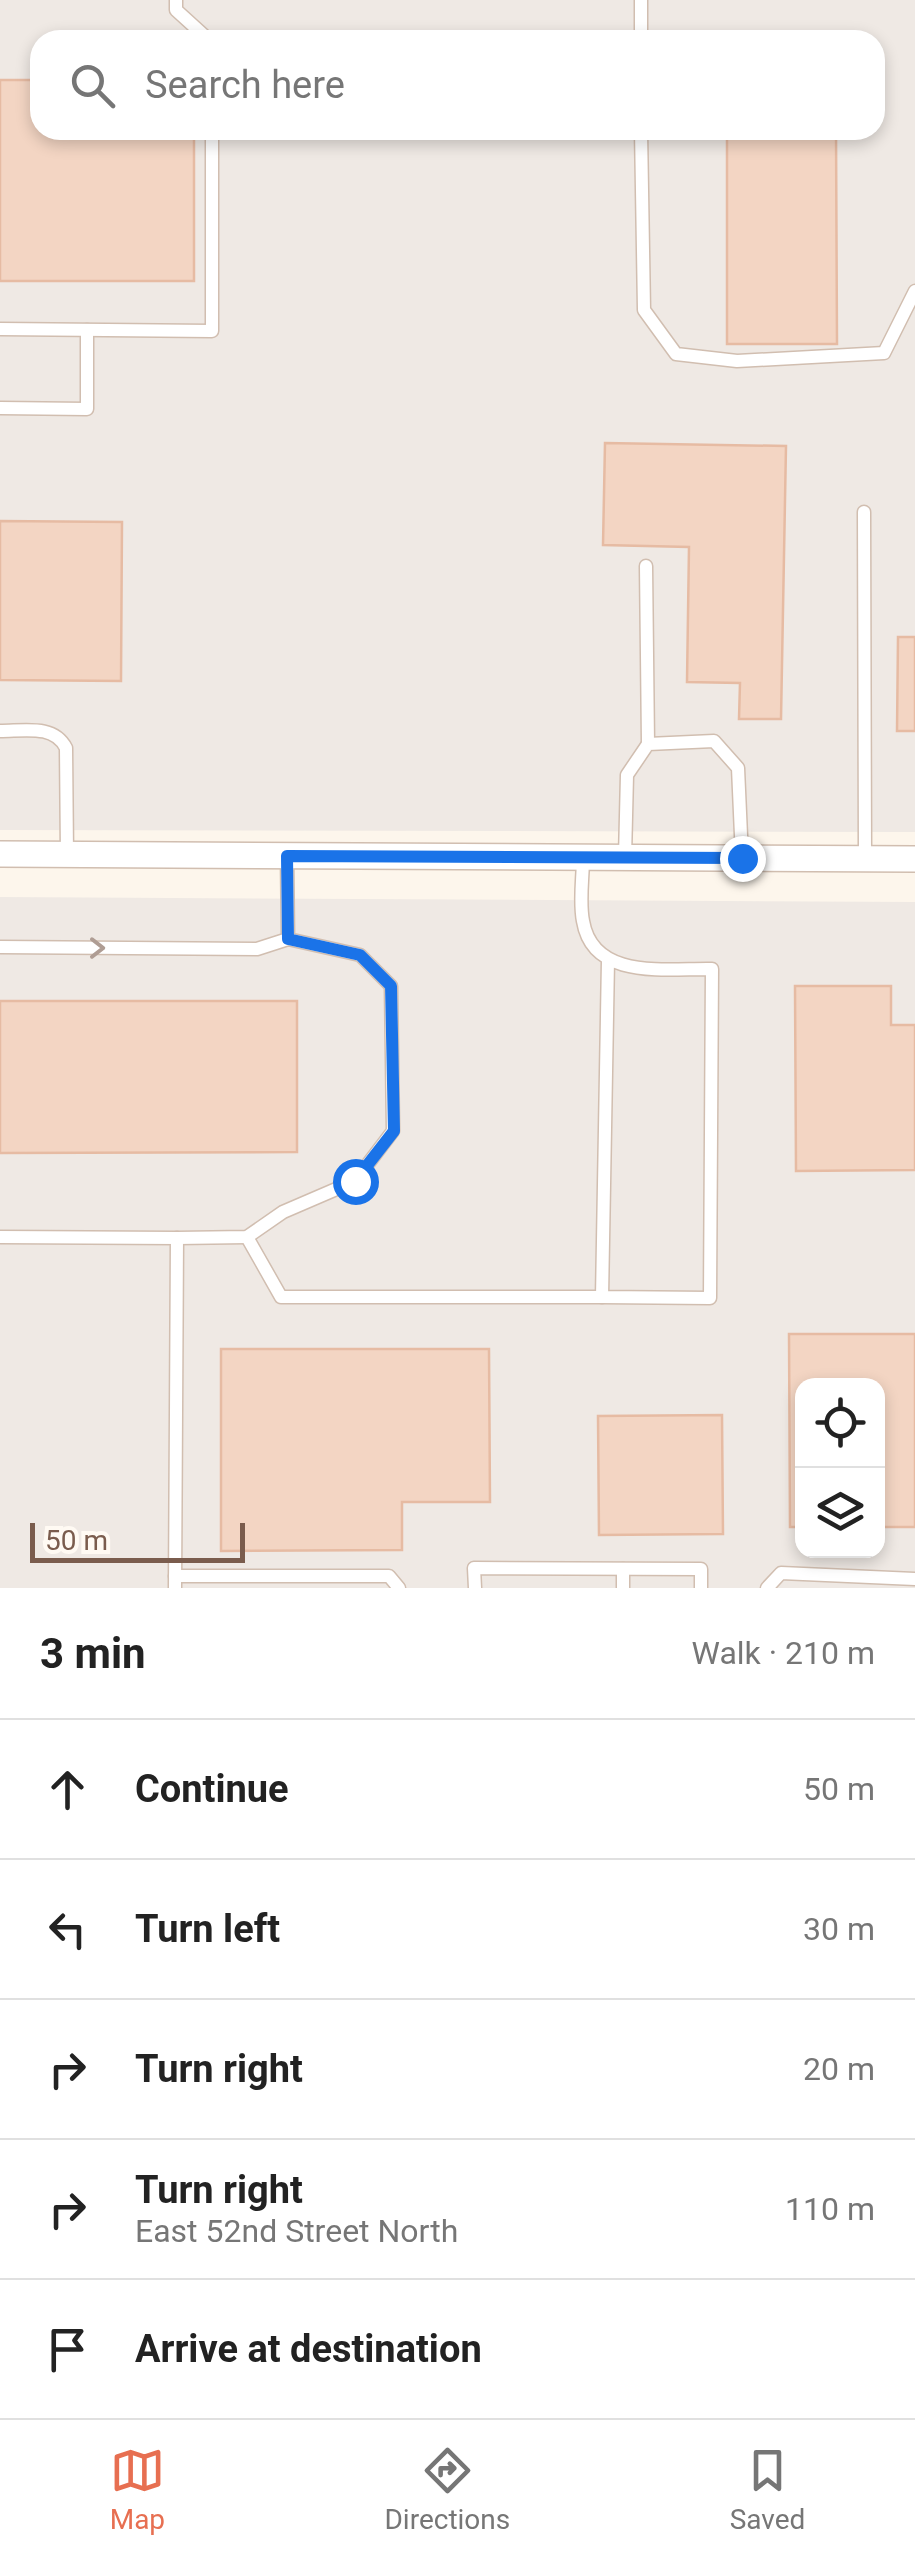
<!DOCTYPE html>
<meta charset="utf-8">
<style>
body{margin:0;font-family:Roboto,sans-serif;background:#f6f6f6;color:#222}
.controls{position:absolute;right:30px;bottom:30px;display:grid;overflow:hidden;border-radius:20px;box-shadow:0 5px 15px #0003}
.controls button{width:90px;height:90px;display:grid;place-items:center;padding:0;border:0;border-bottom:2px solid #e0e0e0;background:#fff;color:#222;font:50px sans-serif}
.scale{position:absolute;left:30px;bottom:25px;width:215px;box-sizing:border-box;padding-left:10px;border:5px solid #7a5c4d;border-top:0;font-size:28px;line-height:35px;white-space:nowrap;color:#7a5c4d;-webkit-text-stroke:8px #fffaf3;paint-order:stroke}
.stop{position:absolute;width:30px;height:30px;margin:-22px;border:8px solid #1a73e8;border-radius:50%;background:#fff}
.stop.end{background:#1a73e8;border-color:#fff;box-shadow:0 2px 10px #0008}
.list{margin:0;padding:0;list-style:none}
h2{display:flex;justify-content:space-between;align-items:center;height:130px;margin:0;padding:0 40px;font-size:42px}
h2 small{font-size:32px;font-weight:400;color:#767676}
.list li{display:grid;grid-template-columns:65px 1fr auto;gap:30px;align-items:center;box-sizing:border-box;height:140px;padding:0 40px;border-top:2px solid #e0e0e0}
.list b{display:block;font-size:38px;white-space:nowrap}
.list p{margin:0;font-size:32px;white-space:nowrap;color:#767676}
.list em{font-size:32px;font-style:normal;color:#767676}
.icon{flex:none;width:55px;height:55px;fill:none;stroke:currentColor;stroke-width:2;stroke-linecap:round;stroke-linejoin:round}
.map{position:relative;flex:none;width:915px;height:1588px;overflow:hidden}
.search{position:absolute;background:#fff;box-shadow:0 5px 15px #0003;left:30px;right:30px;top:30px;height:110px;display:flex;align-items:center;gap:25px;box-sizing:border-box;padding:0 35px;border-radius:30px;color:#767676;font-size:38px}
.sheet{height:830px;background:#fff}
nav{display:flex;justify-content:space-around;align-items:center;box-sizing:border-box;height:140px;border-top:2px solid #e0e0e0;background:#fff;font-size:28px;color:#767676}
nav a{display:grid;justify-items:center;gap:5px}
nav .on{color:#e76f51}
.map>svg:first-child{display:block}
</style>
<div class="map">
<svg width="915" height="1588" viewBox="0 0 915 1588">
<rect width="100%" height="100%" fill="#fdf6ec"/>
<!-- industrial -->
<g fill="#efe9e4" fill-rule="evenodd">
<path d="M0,0H915V832L0,830ZM40,40H875V130H40Z"/>
<path d="M0,897L915,902V1588H0ZM802,1386H878V1550H802Z"/>
</g>
<!-- building -->
<g fill="#f3d5c3" stroke="#e6bba3" stroke-width="2.5">
<path d="M0,80H40V130H194V281H0Z"/>
<path d="M727,130H836L837,344H727Z"/>
<path d="M605,443L786,446L781,719H739L740,683L687,682L689,547L603,545Z"/>
<path d="M0,521L122,522L121,681L0,680Z"/>
<path d="M898,637H915V731H897Z"/>
<path d="M795,986H891V1025H915V1170L796,1171Z"/>
<path d="M0,1001H297V1152L0,1153Z"/>
<path d="M789,1334H915V1527H878V1386H802V1527H790Z"/>
<path d="M221,1349H489L490,1502H402V1550L221,1551Z"/>
<path d="M722,1415L723,1534L599,1535L598,1416Z"/>
</g>
<g fill="none" stroke-linecap="round" stroke-linejoin="round">
<!-- lane casing -->
<g stroke="#d1beb0" stroke-width="15">
<g id="lane">
<path d="M176,0V10L209,40"/>
<path d="M641,0V40"/>
<path d="M641,130L644,310L676,354L737,361L884,353L915,291"/>
<path d="M0,329L212,331V130"/>
<path d="M0,408L87,409V330"/>
<path d="M864,512L865,858"/>
<path d="M646,566L648,744"/>
<path d="M0,731C24,731 54,724 66,748L67,854"/>
<path d="M583,857C583,878 579,901 583,921C593,981 667,968 712,969L710,1298L602,1297L608,960"/>
<path d="M625,857L627,775L648,744L714,741L738,768L742,858"/>
<path d="M0,947L257,949L288,939"/>
<path d="M0,1237L177,1238L175,1588"/>
<path d="M247,1237L281,1297H602"/>
<path d="M177,1238L247,1237L283,1212L355,1181L393,1131L391,986L360,955L288,939L287,856"/>
<path d="M175,1576H389L399,1588"/>
<path d="M475,1588L474,1568L701,1569V1588"/>
<path d="M623,1588V1569"/>
<path d="M767,1588L781,1573L915,1579"/>
</g>
</g>
<!-- street casing -->
<g stroke="#d1beb0" stroke-width="28">
<path id="street" d="M0,854L915,859"/>
</g>
<!-- lane -->
<use href="#lane" stroke="#fff" stroke-width="12"/>
<!-- street -->
<use href="#street" stroke="#fff" stroke-width="25"/>
</g>
<!-- one-way arrows -->
<defs><path id="oneway-chevron" d="M-2-3.5L2.5 0L-2 3.5" fill="none" stroke-width="1.6" stroke-linecap="round" stroke-linejoin="round" transform="scale(2.5)"/></defs>
<use stroke="#af9d94" href="#oneway-chevron" transform="translate(97 948)"/>
<g fill="none" stroke-linecap="round" stroke-linejoin="round">
<!-- route -->
<path stroke="#1a73e8" stroke-width="12" d="M355,1181L394,1131L391,986L360,955L288,939L287,856L742,858"/>
</g>
</svg>
<div class="controls">
<button><svg class="icon" aria-label="locate" viewBox="0 0 24 24"><circle cx="12" cy="12" r="6"/><path d="M12 2v4M12 18v4M2 12h4M18 12h4"/></svg></button>
<button><svg class="icon" aria-label="layers" viewBox="0 0 24 24"><path d="M12 4l9 5-9 5-9-5zM3 14l9 5 9-5"/></svg></button>
</div>
<div class="scale">50 m</div>
<div class="stop" style="left:355px;top:1181px"></div>
<div class="stop end" style="left:742px;top:858px"></div>
<div class="search"><svg class="icon" aria-label="search" viewBox="0 0 24 24"><circle cx="10" cy="10" r="6"/><path d="M15 15l6 6"/></svg>Search here</div>
</div>
<section class="sheet">
<h2>3 min<small>Walk · 210 m</small></h2>
<ul class="list">
<li><svg class="icon" aria-label="ahead" viewBox="0 0 24 24"><path d="M12 20V5M6 11l6-6 6 6"/></svg><div><b>Continue</b></div><em>50 m</em></li>
<li><svg class="icon" aria-label="left" viewBox="0 0 24 24"><path d="M17 20v-9H6M10 6l-5 5 5 5"/></svg><div><b>Turn left</b></div><em>30 m</em></li>
<li><svg class="icon" aria-label="right" viewBox="0 0 24 24"><path d="M7 20v-9h11M14 6l5 5-5 5"/></svg><div><b>Turn right</b></div><em>20 m</em></li>
<li><svg class="icon" aria-label="right" viewBox="0 0 24 24"><path d="M7 20v-9h11M14 6l5 5-5 5"/></svg><div><b>Turn right</b><p>East 52nd Street North</p></div><em>110 m</em></li>
<li><svg class="icon" aria-label="arrive" viewBox="0 0 24 24"><path d="M6 21V4h12l-3 4 3 4H6"/></svg><div><b>Arrive at destination</b></div></li>
</ul>
</section>
<nav>
<a class="on"><svg class="icon" aria-label="map" viewBox="0 0 24 24"><path d="M3 6l6-2 6 2 6-2v14l-6 2-6-2-6 2zM9 4v14M15 6v14"/></svg>Map</a>
<a><svg class="icon" aria-label="directions" viewBox="0 0 24 24"><path d="M12 3l9 9-9 9-9-9zM9 14v-3h6M13 9l2 2-2 2"/></svg>Directions</a>
<a><svg class="icon" aria-label="saved" viewBox="0 0 24 24"><path d="M7 4h10v16l-5-4-5 4z"/></svg>Saved</a>
</nav>
